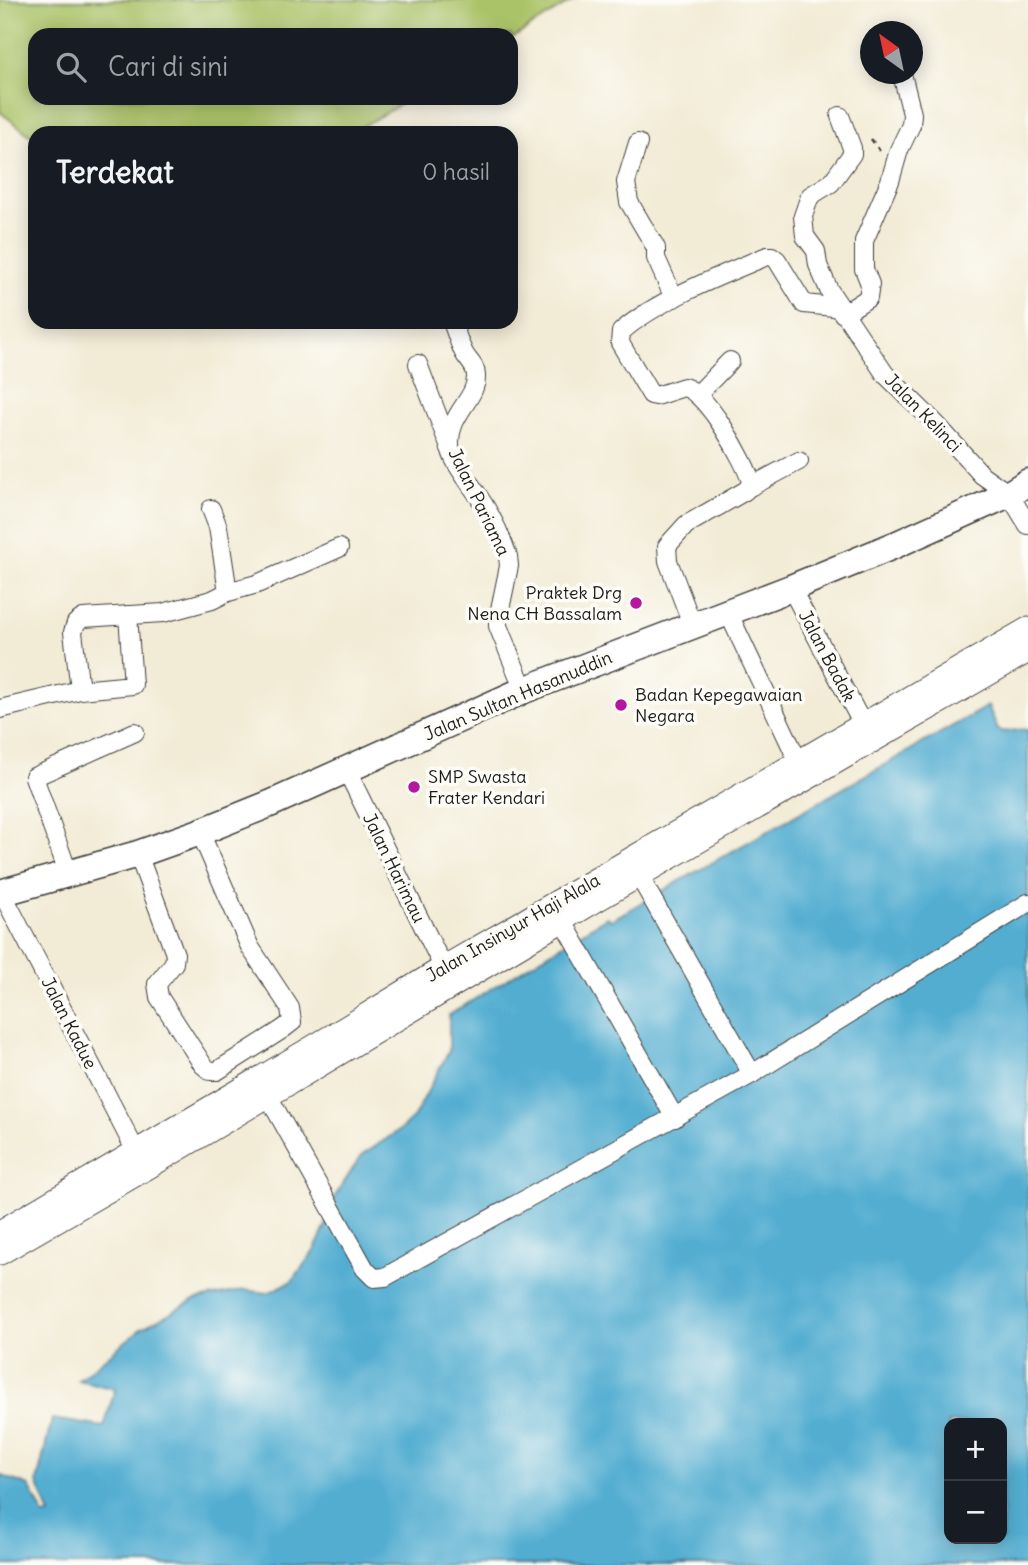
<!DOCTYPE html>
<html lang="id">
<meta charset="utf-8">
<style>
body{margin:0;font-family:Delius,sans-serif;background:#242831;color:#f1f3f6}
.controls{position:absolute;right:21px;bottom:21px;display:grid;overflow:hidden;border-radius:14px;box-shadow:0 4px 18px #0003}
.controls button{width:63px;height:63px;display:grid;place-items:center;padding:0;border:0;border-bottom:2px solid #363941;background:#171b24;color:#f1f3f6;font:35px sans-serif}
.compass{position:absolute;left:860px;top:21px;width:63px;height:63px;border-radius:50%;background:#171b24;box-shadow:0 4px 18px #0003;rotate:327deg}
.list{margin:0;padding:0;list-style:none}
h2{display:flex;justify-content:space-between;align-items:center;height:91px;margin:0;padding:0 28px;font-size:30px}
h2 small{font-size:23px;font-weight:400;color:#9ea1a6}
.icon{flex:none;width:38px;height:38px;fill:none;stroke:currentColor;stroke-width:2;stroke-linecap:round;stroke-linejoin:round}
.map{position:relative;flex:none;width:1028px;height:1565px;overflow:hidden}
.search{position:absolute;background:#171b24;box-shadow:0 4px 18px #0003;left:28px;top:28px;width:490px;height:77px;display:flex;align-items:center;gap:18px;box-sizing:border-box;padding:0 24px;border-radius:21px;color:#9ea1a6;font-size:26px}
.panel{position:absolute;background:#171b24;box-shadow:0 4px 18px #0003;left:28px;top:126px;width:490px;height:203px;border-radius:21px}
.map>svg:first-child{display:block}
</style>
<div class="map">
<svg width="1028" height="1565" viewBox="0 0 1028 1565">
<rect width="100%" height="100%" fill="#fdfcf7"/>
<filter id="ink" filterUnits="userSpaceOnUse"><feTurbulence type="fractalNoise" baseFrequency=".0143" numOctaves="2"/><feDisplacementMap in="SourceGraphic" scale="14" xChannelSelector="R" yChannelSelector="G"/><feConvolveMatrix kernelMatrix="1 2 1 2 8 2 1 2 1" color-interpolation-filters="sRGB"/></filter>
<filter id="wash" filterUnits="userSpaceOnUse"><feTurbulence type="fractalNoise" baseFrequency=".00686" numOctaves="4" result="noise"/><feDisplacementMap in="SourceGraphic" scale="28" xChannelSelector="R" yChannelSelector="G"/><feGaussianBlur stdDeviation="1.57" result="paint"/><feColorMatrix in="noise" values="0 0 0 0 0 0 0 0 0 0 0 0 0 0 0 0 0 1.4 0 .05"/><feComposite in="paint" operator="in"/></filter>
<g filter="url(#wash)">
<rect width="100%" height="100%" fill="#f2ebd5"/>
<!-- green -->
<path fill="#aac267" stroke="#636f42" stroke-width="2" d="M0,0H573L511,39V35H35V98H411L351,133H35V139L0,112Z"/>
<!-- water -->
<path fill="#53add1" stroke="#386476" stroke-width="2" fill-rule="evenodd" d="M988,706L998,730C1009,735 1017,727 1028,730V1565H0V1475L29,1486L44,1516L50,1515L37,1482L52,1419L104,1427L115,1389L78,1380L142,1328L194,1300L244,1290L268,1293L292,1281L314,1251L326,1226L332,1201L361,1156L401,1129L414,1117L449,1051V1015L607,917L611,920ZM949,1423H1002V1539H949Z"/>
</g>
<g filter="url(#ink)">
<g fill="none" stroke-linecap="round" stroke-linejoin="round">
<!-- minor casing -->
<g stroke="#3c3b38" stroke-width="20">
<g id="minor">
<path d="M840,116L852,148V154L831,183L810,196L803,216L805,236L816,251L818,265L829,290L885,374L937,425L982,475L1009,494L1028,525"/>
<path d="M638,143L626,182L629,202L656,248V258L674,298"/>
<path d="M843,314L868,298L870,284L864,269V241L890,181L899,150L911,125L912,114L902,74"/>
<path d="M452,322C456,332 459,343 464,353C468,361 476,365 476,376C477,399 448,414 450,445C451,461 471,484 479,497C491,515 501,536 508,556L509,566L498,619V626L524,690"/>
<path d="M418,364L450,448"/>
<path d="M698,394L730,361"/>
<path d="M752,486L799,461"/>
<path d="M211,509L218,527L228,592"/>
<path d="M791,588L863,725"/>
<path d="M728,612L799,763"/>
<path d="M692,624L668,561L667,546L686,525L745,491L752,484C745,461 707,392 684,387L656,396L651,395L620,343L621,332C655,301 724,274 767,256H772L777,260L804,304L834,307L842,311"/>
<path d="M80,690L73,632L76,623L83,618L163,613L212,600L228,592L257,584L339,548"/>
<path d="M0,709L80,690L133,685L128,615"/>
<path d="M346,769L449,979"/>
<path d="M138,854L175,954L174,963L157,984L159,997L203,1065L210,1071H217L283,1029L292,1022L290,1008L250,947L200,832"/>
<path d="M69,875L34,777L135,732"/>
<path d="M639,876L752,1074"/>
<path d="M2,893L142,1163"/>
<path d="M562,920L675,1118"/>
<path d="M268,1096L365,1269L374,1278L385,1277L752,1074L1028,903"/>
</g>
</g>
<!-- major casing -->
<g stroke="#3c3b38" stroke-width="25">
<g id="major">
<path d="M0,1232L347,1027L443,968L1028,629"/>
<path d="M0,1253L145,1169L598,899L1028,651"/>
</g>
</g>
<!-- highway casing -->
<g stroke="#3c3b38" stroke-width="29">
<path id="highway" d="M0,893L138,854L200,832L272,803L524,690L791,588L895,545L1009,494L1028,482"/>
</g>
<!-- path -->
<path stroke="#3c3b38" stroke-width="2.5" stroke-dasharray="5 5" stroke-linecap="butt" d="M871,139L882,154"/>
<!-- minor -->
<use href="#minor" stroke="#fff" stroke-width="18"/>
<!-- major -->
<use href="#major" stroke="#fff" stroke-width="23"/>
<!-- highway -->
<use href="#highway" stroke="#fff" stroke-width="26"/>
</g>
</g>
<!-- markers -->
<g fill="#b5179e" stroke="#fdfcf7" stroke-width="2.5">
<circle cx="636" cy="603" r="7"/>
<circle cx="621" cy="705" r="7"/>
<circle cx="414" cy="787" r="7"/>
</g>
<g text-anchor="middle" stroke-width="7" stroke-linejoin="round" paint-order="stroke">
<!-- street labels -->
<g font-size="18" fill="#1c1c1c" stroke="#fdfcf7">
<text transform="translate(923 413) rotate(46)" y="6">Jalan Kelinci</text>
<text transform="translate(479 502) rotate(64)" y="6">Jalan Pariama</text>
<text transform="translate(827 656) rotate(62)" y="6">Jalan Badak</text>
<text transform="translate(518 696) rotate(-23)" y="6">Jalan Sultan Hasanuddin</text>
<text transform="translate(394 868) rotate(64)" y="6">Jalan Harimau</text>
<text transform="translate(513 928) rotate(-30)" y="6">Jalan Insinyur Haji Alala</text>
<text transform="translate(69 1023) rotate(63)" y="6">Jalan Kadue</text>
</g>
<!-- poi labels -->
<g font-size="18" fill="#1c1c1c" stroke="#fdfcf7" text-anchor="start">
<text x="622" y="599" text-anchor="end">Praktek Drg<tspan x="622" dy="21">Nena CH Bassalam</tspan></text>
<text x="635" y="701">Badan Kepegawaian<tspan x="635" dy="21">Negara</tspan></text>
<text x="428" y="783">SMP Swasta<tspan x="428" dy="21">Frater Kendari</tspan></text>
</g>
</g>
</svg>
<div class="controls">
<button>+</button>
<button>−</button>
</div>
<svg class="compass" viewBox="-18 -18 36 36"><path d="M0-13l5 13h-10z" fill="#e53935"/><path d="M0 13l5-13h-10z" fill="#9ea1a6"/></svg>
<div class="search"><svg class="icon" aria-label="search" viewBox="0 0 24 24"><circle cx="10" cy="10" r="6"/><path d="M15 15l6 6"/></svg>Cari di sini</div>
<section class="panel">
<h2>Terdekat<small>0 hasil</small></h2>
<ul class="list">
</ul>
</section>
</div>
